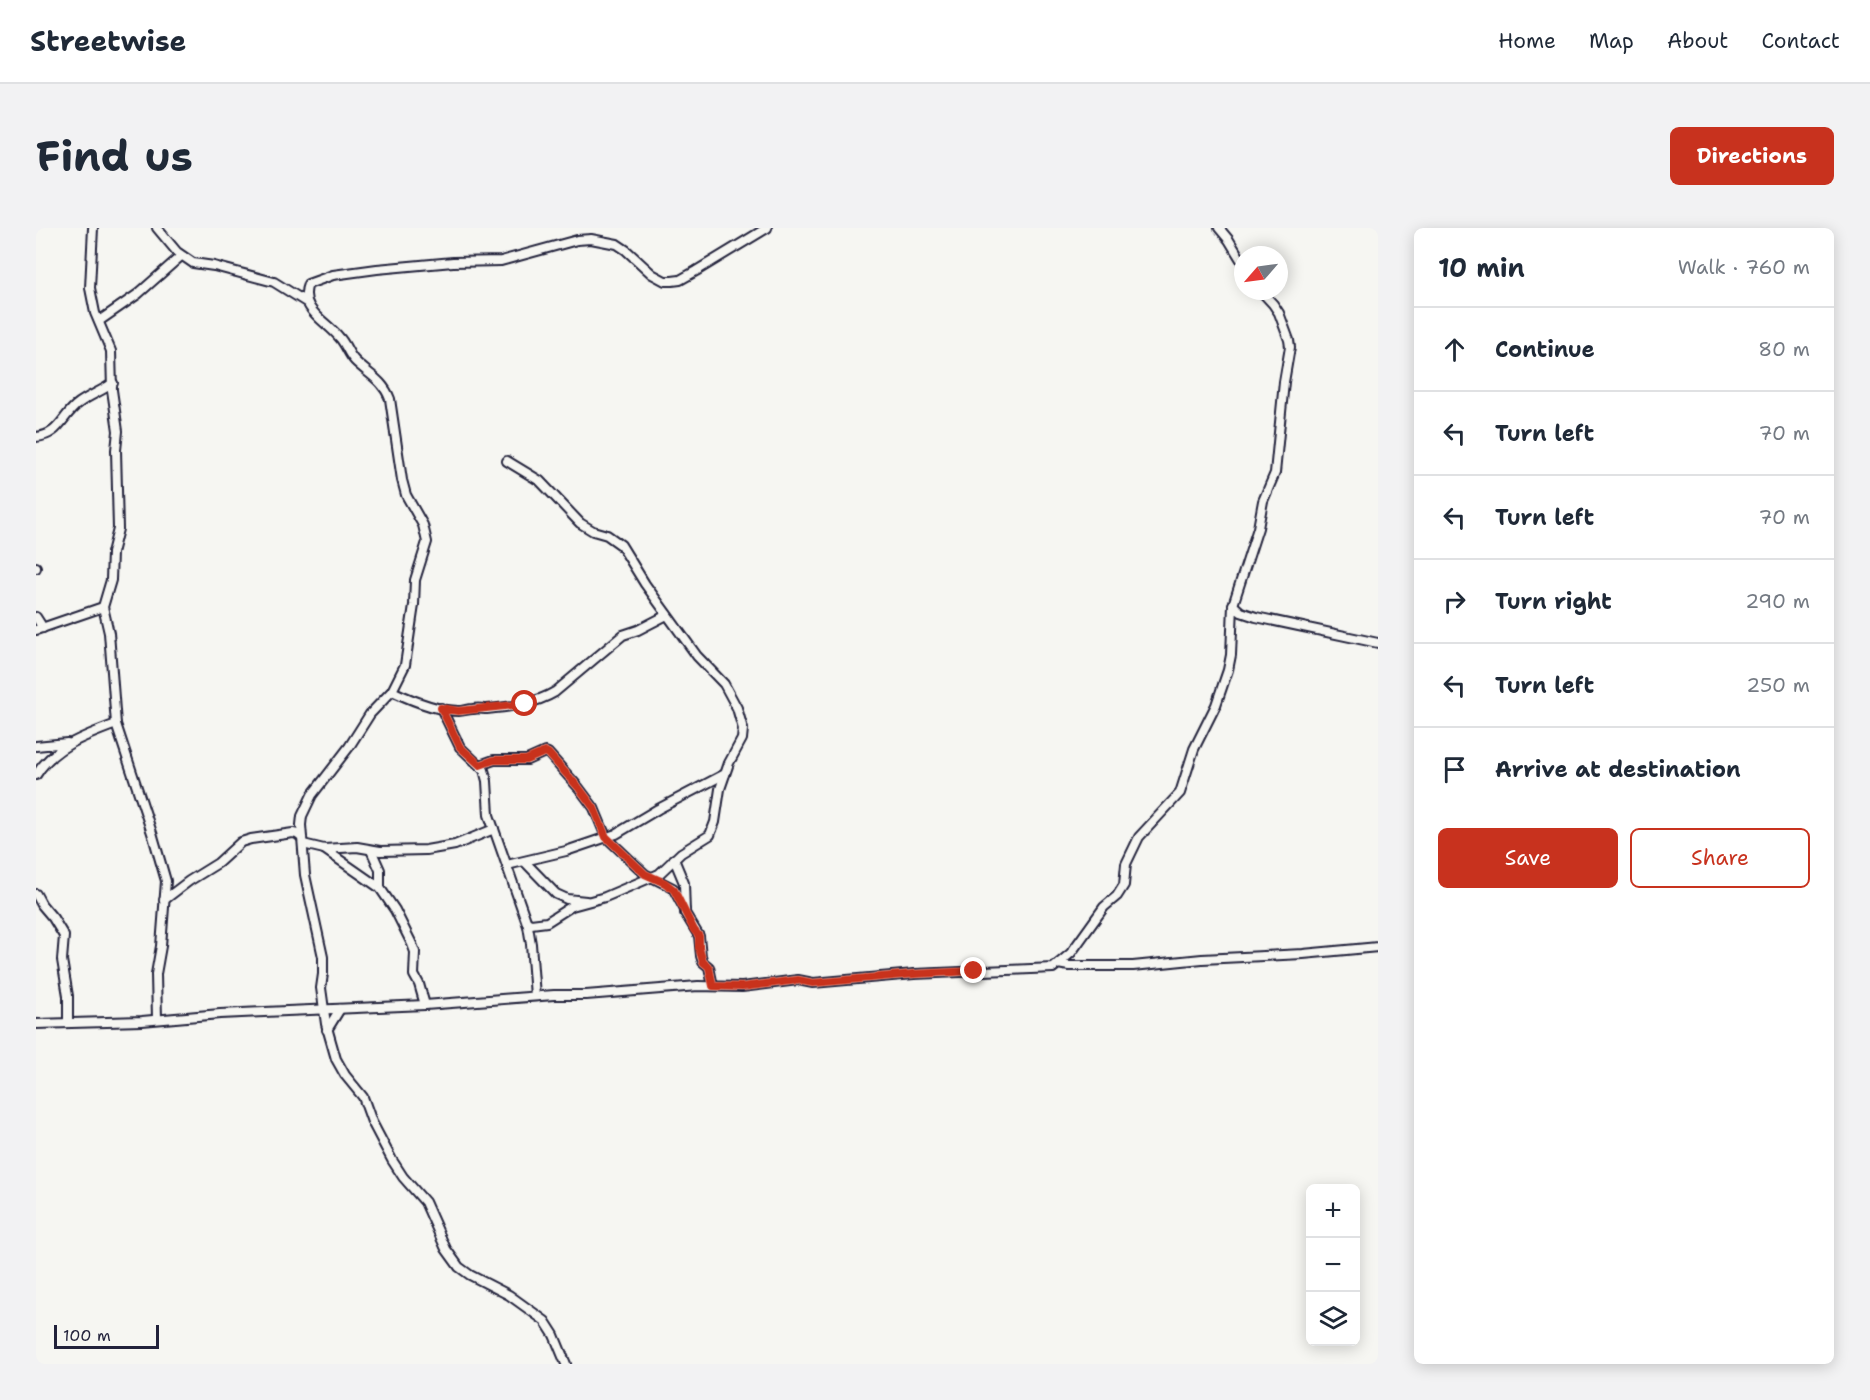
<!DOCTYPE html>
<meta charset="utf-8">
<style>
body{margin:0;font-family:"Shantell Sans",sans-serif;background:#f2f2f3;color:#1f2937}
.controls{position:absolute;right:18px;bottom:18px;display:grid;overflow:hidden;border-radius:9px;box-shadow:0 3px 15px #0003}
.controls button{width:54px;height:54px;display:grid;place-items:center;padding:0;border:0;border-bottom:2px solid #e0e1e3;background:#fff;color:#1f2937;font:30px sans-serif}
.compass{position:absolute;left:1198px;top:18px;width:54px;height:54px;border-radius:50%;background:#fff;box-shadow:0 3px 15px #0003;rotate:242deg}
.scale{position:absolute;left:18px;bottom:15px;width:105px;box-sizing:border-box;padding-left:6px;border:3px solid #22223b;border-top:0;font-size:16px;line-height:21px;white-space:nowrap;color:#22223b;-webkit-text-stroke:4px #f6f6f2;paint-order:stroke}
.stop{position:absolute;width:18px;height:18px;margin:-14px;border:4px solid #c8321e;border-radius:50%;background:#fff}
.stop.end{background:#c8321e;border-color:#fff;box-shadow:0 2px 6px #0008}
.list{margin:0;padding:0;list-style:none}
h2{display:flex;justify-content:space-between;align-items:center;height:78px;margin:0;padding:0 24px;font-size:26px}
h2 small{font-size:20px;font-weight:400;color:#747a83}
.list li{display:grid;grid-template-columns:39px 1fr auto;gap:18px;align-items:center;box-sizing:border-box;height:84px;padding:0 24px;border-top:2px solid #e0e1e3}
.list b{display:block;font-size:22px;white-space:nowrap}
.list em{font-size:20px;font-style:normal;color:#747a83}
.actions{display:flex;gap:12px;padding:18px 24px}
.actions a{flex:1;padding:14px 0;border:2px solid #c8321e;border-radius:9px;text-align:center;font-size:21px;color:#c8321e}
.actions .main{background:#c8321e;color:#fff}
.icon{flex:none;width:33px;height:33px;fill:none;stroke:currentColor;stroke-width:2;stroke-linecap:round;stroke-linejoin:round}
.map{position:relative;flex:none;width:1342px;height:1136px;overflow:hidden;border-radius:9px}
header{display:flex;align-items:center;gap:36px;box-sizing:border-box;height:84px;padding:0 30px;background:#fff;border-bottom:2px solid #e0e1e3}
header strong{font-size:28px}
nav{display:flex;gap:33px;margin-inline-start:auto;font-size:21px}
.intro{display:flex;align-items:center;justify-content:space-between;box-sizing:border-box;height:144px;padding:0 36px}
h1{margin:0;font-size:42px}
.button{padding:15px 27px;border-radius:9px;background:#c8321e;color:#fff;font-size:21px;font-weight:700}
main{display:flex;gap:36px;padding:0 36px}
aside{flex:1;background:#fff;border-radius:9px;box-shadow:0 3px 15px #0003}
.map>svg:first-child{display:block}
</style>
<header>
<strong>Streetwise</strong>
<nav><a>Home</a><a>Map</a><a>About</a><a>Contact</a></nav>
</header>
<div class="intro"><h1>Find us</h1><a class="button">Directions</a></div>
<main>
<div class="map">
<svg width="1342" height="1136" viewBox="0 0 1342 1136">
<rect width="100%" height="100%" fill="#f6f6f2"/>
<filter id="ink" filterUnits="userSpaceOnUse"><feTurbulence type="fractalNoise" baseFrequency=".0167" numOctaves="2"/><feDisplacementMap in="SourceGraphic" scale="12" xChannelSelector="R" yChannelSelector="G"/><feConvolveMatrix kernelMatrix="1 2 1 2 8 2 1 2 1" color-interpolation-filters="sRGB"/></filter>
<g filter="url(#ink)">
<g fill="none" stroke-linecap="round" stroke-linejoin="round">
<!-- minor casing -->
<g stroke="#22223b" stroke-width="12">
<g id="minor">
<path d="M57,0L54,60L59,85L75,123L76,162L82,203L80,222L82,301L76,325L75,352L67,379L73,405L80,496L117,608L130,653L125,718L120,746L121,791"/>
<path d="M121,0L141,24L157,35L178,38L238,54L270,74"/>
<path d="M1183,0L1193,12L1207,35"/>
<path d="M63,93L102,66L145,28"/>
<path d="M0,209C24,207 26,187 43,175C54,167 66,163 77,155"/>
<path d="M471,233L504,253L544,295L557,303L571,307L585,317L609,356L661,428L688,456L701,480L707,501L706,511L693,535L684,561L679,594L674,607L645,625L623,646L569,669L536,678L511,694L495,696L491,694"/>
<path d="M0,339V340"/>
<path d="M1197,377L1205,384L1220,389L1342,415"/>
<path d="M0,389L7,400"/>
<path d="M0,402L67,379"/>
<path d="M356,463C375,472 402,483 423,483C428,483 432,481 437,481C442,480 446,481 451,481C474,479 499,476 519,464L587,407L602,402L631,387"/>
<path d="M405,480L424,519L448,542L451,553L453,587L492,698L495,716L499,768"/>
<path d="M0,518L31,515"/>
<path d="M444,537L458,532H491L509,524L512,525L543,560L558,580L570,609L609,646L637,660L649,682"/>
<path d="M0,547C18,518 49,508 80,496"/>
<path d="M267,616L288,621L321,619L344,623L390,622L419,617L458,601"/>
<path d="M288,621L344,660L359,682L376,716L379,724L378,747L383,756L389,777"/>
<path d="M335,622L344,642V660"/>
<path d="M638,631L648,655L649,685L663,708L665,728L667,734L673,739L677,758"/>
<path d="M489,634L520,666L531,671L550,673"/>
<path d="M471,637L530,623L580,606L622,581L689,546"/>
<path d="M0,666L6,677L17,690L28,708L26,732L32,768V794"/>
<path d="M128,672L153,653L182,635L205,614L215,611L257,605L261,606L266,610"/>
<path d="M1022,736L1035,725L1068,679L1081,668L1088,657L1090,636L1103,609L1144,565L1158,521L1180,477L1192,442L1195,427L1197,377L1222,300L1227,273L1239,245L1248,154L1254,119L1253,112L1243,85L1237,76L1225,63"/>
<path d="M0,796L106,793L184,786L389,777L518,767H550L662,758L706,759L762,752L777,755L878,746L1017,740L1022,736L1033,738H1097L1166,731L1267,726L1342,719"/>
<path d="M291,802L304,781"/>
<path d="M530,1136L518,1107L509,1093L473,1067L434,1047L423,1039L410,1021L389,974L367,949L356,932L336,894L327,869L309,847L300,831L290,796L285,760L287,746V729L269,647L265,597L266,588L276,567L313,519L334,486L356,463L369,437L378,377L379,352L391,314L387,297L370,267L366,252L354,171C347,152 332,146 319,133C312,126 310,116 303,109C290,93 262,81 272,56L297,47L341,41L417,34L465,33L541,12L555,11L581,16L590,22L616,46L629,53H636L644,52L660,43L731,0"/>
</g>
</g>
<!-- minor -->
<use href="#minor" stroke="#f6f6f2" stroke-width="8"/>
</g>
</g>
<g fill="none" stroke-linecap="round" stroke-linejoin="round" filter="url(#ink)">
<!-- route -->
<path stroke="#c8321e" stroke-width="8" d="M489,476L422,483L405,480L424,519L444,537L458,532H490L509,524L512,525L543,560L558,580L570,609L609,646L629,655L638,662L658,702L663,708V720L667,734L673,739L677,758L706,759L762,752L777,755L878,746L938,743"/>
</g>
</svg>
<div class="controls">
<button>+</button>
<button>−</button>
<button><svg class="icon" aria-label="layers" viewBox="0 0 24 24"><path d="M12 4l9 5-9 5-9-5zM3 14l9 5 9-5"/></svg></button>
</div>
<svg class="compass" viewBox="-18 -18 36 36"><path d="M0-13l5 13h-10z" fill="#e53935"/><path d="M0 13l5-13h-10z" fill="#747a83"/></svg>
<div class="scale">100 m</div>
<div class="stop" style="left:489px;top:476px"></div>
<div class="stop end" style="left:938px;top:743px"></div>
</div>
<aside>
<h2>10 min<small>Walk · 760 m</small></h2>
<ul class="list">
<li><svg class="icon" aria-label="ahead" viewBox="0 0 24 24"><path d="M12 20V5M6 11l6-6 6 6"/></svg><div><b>Continue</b></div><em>80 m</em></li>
<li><svg class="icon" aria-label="left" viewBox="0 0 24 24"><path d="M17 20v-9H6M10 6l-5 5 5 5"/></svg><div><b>Turn left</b></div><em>70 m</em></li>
<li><svg class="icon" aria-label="left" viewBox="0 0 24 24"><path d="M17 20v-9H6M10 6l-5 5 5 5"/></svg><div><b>Turn left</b></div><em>70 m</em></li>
<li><svg class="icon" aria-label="right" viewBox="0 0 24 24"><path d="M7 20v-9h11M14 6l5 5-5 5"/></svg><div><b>Turn right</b></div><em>290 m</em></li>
<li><svg class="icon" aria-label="left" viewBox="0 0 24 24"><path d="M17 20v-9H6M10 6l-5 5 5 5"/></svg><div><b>Turn left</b></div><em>250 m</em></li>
<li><svg class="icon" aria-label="arrive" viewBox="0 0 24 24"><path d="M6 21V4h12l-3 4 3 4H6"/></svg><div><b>Arrive at destination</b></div></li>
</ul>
<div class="actions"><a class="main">Save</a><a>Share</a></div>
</aside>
</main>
